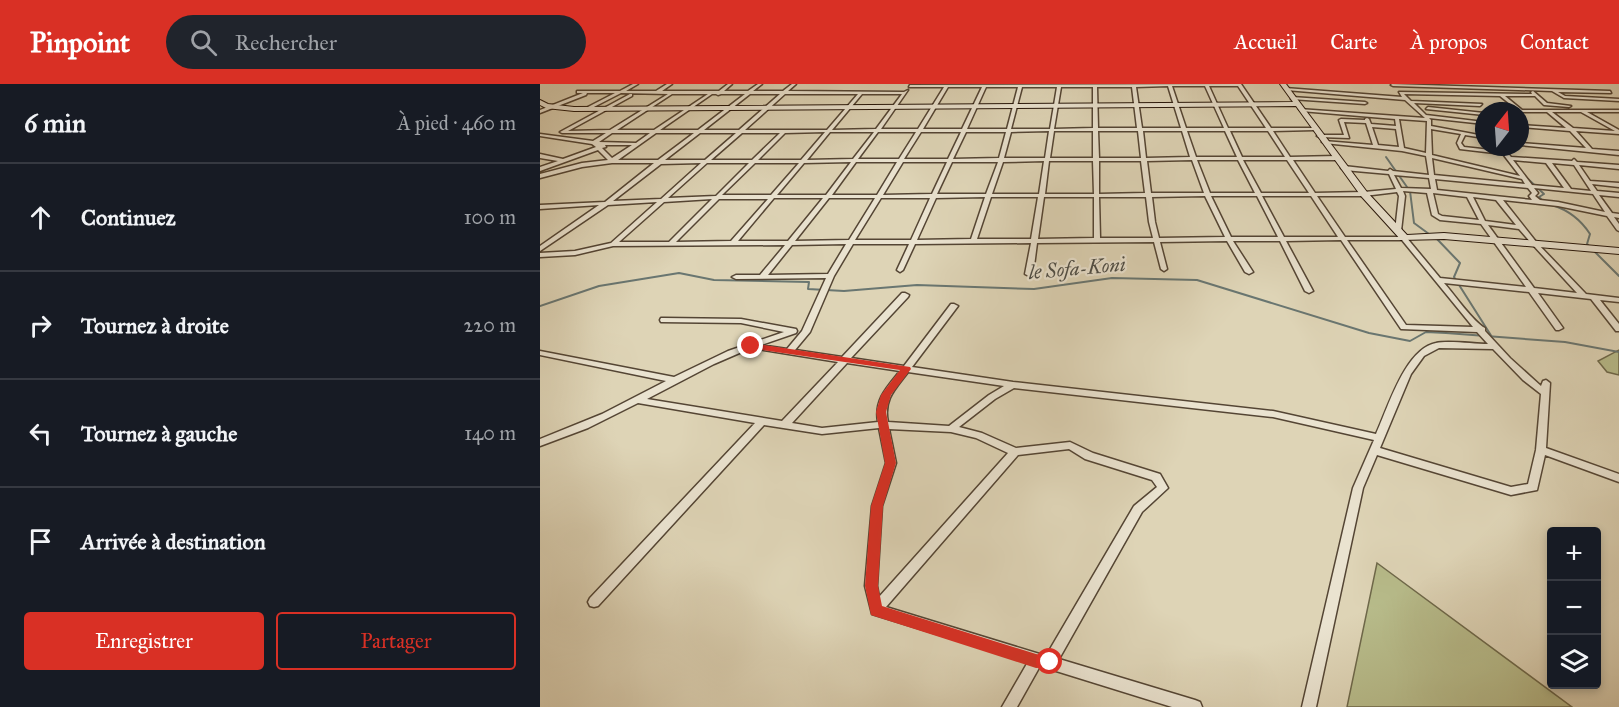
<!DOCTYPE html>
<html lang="fr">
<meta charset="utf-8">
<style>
body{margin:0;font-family:"IM FELL Great Primer",serif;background:#20242c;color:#f1f3f6}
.controls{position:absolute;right:18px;bottom:18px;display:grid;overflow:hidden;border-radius:6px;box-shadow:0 3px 9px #0003}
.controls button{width:54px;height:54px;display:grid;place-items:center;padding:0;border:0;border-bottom:2px solid #363941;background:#171b24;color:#f1f3f6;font:30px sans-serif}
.compass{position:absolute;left:935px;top:18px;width:54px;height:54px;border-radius:50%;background:#171b24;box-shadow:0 3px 9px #0003;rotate:17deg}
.stop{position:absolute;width:18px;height:18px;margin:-14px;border:4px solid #d93025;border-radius:50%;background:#fff}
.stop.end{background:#d93025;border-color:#fff;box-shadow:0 2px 6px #0008}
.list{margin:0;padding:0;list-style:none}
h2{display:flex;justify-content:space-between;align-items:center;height:78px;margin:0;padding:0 24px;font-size:26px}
h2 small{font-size:20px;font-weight:400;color:#9ea1a6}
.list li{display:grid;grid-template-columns:39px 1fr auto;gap:18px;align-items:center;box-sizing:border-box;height:108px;padding:0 24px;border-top:2px solid #363941}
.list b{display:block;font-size:22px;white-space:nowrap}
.list em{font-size:20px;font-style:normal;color:#9ea1a6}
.actions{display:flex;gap:12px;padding:18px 24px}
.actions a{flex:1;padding:14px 0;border:2px solid #d93025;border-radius:6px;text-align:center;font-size:21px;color:#d93025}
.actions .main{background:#d93025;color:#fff}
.icon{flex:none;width:33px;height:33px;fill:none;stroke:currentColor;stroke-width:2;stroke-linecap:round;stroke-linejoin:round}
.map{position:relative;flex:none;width:1079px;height:623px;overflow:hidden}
header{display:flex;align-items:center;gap:36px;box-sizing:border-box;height:84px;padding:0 30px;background:#d93025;color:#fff}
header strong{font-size:28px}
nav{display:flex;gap:33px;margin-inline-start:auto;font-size:21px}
.search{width:420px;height:54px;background:#20242c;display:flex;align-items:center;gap:15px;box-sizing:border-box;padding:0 21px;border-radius:33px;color:#9ea1a6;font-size:22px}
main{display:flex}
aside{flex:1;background:#171b24}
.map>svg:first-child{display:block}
</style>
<header>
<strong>Pinpoint</strong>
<div class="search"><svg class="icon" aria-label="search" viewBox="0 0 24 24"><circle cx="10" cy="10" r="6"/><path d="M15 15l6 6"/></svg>Rechercher</div>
<nav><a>Accueil</a><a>Carte</a><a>À propos</a><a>Contact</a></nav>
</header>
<main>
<aside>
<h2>6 min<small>À pied · 460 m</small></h2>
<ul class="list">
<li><svg class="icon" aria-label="ahead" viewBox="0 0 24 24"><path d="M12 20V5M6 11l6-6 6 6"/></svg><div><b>Continuez</b></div><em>100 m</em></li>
<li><svg class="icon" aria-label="right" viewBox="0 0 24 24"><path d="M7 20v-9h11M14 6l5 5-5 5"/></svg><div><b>Tournez à droite</b></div><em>220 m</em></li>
<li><svg class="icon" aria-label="left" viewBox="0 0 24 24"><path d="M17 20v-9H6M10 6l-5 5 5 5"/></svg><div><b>Tournez à gauche</b></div><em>140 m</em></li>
<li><svg class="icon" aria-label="arrive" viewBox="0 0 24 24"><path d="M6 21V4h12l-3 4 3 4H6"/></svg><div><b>Arrivée à destination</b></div></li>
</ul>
<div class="actions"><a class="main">Enregistrer</a><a>Partager</a></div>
</aside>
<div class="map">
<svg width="1079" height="623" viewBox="0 0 1079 623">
<rect width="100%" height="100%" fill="#ded4b6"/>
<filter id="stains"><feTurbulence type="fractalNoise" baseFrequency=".00333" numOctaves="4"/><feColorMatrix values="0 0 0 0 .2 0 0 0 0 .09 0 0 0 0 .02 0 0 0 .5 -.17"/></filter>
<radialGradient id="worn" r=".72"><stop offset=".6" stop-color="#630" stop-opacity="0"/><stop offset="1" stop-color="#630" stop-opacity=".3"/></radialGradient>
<!-- green -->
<g fill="#b7bb8a" stroke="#6e684a" stroke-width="1.5">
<path d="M1079,266V291L1067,288L1058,277Z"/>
<path d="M837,479L1032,623H807Z"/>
</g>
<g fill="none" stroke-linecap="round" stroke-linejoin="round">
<!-- stream -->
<g stroke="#697671" stroke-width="2">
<path d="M846,73L867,103"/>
<path d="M988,95L1004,110L999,113L1005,119"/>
<path d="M870,107L874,139L889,150"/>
<path d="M1012,121C1028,126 1041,136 1050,150L1047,160L1079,192"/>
<path d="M896,154L920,179L914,193L952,253"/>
<path d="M0,222L59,202L139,189L174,196L269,198L268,205L304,207L377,201L494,205L572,194L657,196L829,249L870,257L886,248L906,249L1025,258L1079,268"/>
</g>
<!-- street casing -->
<g stroke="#544534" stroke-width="3">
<g id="street">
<path d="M93,0H98L86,7H116L127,0H132L122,7H179L188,0H192L184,7H208L218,0H222L213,7H243L252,0H256L248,7L364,8L368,6L341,45H378L404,3H369L370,1L701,0L731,44H774L776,45L774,46L733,47L750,73L797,72L800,74L797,76H753L775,109L824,108L856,105L849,90L804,86L801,84L804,82L848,87L850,85L853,87L889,91L886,72L862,67L784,59L782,58L784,57L833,61L826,39L804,38L809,54L779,53L777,52L779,51H804L799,36L801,35L825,36V35L827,34L829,35L831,40L856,42L855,35L761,27L759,25L885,34L865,16L746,6L745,4L862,13L859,8L992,10L991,8L993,7L1007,19L1031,22L1029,23L1004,21L995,12H965L982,26H1079V28H1047L1079,46V50L1036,47L1052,65L1079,67V71L980,61V59L1046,64L1030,47L980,43V41L1026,44L1007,28H980L960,12L864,10L871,17L942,20L940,22L874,19L886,31L944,38V40L889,34L891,36V42L944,52V54L925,51L921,59L924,63L960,67L957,63H962L971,73L1032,77L1034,75L1037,78L1079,81V85L1039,81L1050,97L1079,99V103L1052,100L1057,107L1079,109V113L1059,111L1072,129L1079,130V134L1074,133L1079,140V147L1077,146L1067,132L1018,122L963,116L997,159L1046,210L1079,214V218L1060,216L1079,240V247H1076L1051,215L998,209L1023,244L1019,246H1016L989,208L904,199C914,210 933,238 945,244V247L970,274L1001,302L1003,297L1006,296L1010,299L1006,364L1079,390V398L1005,371L997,406L971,411L837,371L823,404L776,623H762L813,404L834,356L733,333L474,304L455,315L419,343L442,349L476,364L530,358L553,369L620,390L628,404L602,428L519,575L655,616L660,618L662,623H632L500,582L477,623H462L488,578L332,530L325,502L332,422L346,379L339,344L282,350L224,341L58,522L54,523L50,522L48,518L50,514L215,339L98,319L48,344L0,362V355L62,330L126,297L0,271V267L134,293L188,267L244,248L201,239L121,238L120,236L121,234H124L201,235L256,245L257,247L256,249L221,261L247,265L262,247L286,194L196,195L192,193L196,191H220L245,161L73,162L35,171L0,173V169L35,167L71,159L117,118L68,121L0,167V162L59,121L0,125V121L65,118L114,79H72L42,83L0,94V90L42,79L68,76L58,66L0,87V83L18,77L0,74V70L23,75L56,63L52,60L0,52V50L53,57L66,49H22L20,48L90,10H92V12L28,47L70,46L128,10L81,9L48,26L46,24L75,9H47L46,11L0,29V26L43,9H37V7H80ZM628,2L641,44H602L596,3ZM632,2H665L684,44H646ZM669,2H698L726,44H688ZM408,3H442L422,45H383ZM446,3H478L467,45H427ZM482,3H517L510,45H471ZM521,3H553V44L514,45ZM557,3H592L597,44H558ZM132,10H168L114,46H77ZM172,10H176L178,11L181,10H205L158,46H120ZM210,10H240L199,46H164ZM245,10H318L287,46H205ZM322,10H362L336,45L292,46ZM1012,28H1041L1075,47L1033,44ZM859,35L887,37L886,69L864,64ZM832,43L856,45L859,63L838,61ZM891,45L921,50L917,59L920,65L963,70L980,92L892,71ZM509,47L505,74H464L471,48ZM514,47H553V74H510ZM558,47H598L601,74H559ZM603,47H642L650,73L606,74ZM647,47H685L697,73H656ZM690,47H728L745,73H702ZM285,48L261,76H218L245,49ZM290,48H334L313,75L267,76ZM338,48H376L359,75H318ZM381,48H421L408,75H364ZM426,48H466L459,74L413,75ZM72,49H110L96,59L59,58ZM116,49H154L118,76H78ZM160,49H196L165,76H125ZM202,49H240L212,76H171ZM65,61H92L72,74L62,64L66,63ZM892,74L982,95L985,100L894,91ZM652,76L664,109H611L607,77ZM657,76H698L715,109H670ZM703,76H747L769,109H721ZM973,76L1006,79L1024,104L992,101ZM504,77L499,110H452L463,78ZM509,77H553L554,110H505ZM559,77H601L605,109L559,110ZM311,78L286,111H237L264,79ZM316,78H357L337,111H292ZM363,78H407L392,110L343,111ZM412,78H458L446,110H397ZM161,79L121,115L73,117L121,80ZM167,79H209L176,112L128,114ZM215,79H259L231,111H182ZM1012,79L1034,81L1051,107L1031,105ZM854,91L889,94L891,105L861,104ZM895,95L988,104L992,109L989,112L992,116L897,106ZM994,104L1053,110L1065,128L1018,118L1000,116L995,112L998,109ZM863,107L887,109L892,131L900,136L941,140L986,203L900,194L866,153H805L777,112H824L857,108L859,112L855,147L858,149L861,147L865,112ZM893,109L927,113L939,136L902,132L898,130ZM665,112L685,153L619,154L615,138L612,113ZM671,112H717L738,153H691ZM722,112H771L798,153H744ZM445,113L431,155L377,156L396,114ZM451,113H498L491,155H437ZM504,113H554V154L498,155ZM559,113H606L609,138L613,154H560ZM933,113L956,116L976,141L945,137ZM234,114H283L248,157H198ZM289,114H335L309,156L255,157ZM341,114H390L371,156H315ZM172,115L129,158H79L124,118ZM179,115H228L191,157L136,158ZM948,141L979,145L993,161L1037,209L994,204ZM801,156L861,245L937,248L948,260C935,260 908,256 896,259C865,265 848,324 836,350L733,327L473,298L372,283L418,222L414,220H411L364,282L311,274L368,213L369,211L365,209H362L302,273L255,266L270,248L294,192L313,160H369L357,186L360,188L363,186L375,160L491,159L485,190L489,192L493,190L497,159L614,158L621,185L624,187L627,185L620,158L687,157L705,188L709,190L713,188L693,157H740L765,207L769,209L773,207L746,157ZM807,156H862L933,243L866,241ZM306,160L288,190L228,191L252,161ZM211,264L298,278L242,337L107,315L174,280ZM899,264L953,265L983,296L1001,310L996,366L988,400L971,403L840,364L871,290L884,272ZM307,279L360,287C347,303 334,316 338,338L282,344L252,339ZM368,288L464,302L449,311L409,342L348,338C343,316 355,305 368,288ZM349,345L411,348L436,354L468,369L339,513L337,502L342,422L356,379ZM529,365L545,375L612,396L617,403L594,422L506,572L346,523L478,371Z"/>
<path d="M852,0L1070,7L1071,9L1018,8L1025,12L1079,15V17L1024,14L1012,7L853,2L851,1Z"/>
<path d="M752,13L825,18L827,19L825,20L751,15Z"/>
<path d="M888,23L944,29V31L886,25Z"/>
<path d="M949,26H974L976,27H947Z"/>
</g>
</g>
<!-- secondary casing -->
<g stroke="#261509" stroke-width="2">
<path id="secondary" d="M740,0H746L827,108L867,151L904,149L1079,164V170L904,155L861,156L821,112L756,22L34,27L6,24L0,21V16L8,20L34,23L753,18Z"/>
</g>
<!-- street -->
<use href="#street" fill="#eae3d0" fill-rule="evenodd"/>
<!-- secondary -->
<use href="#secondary" fill="#eae3d0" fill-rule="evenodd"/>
</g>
<!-- route -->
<path fill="#d93025" d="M211,259L370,283L371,285L351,311L346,328L356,379L343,422L338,502L342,522L496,570L515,574L517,578L515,583L496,584L331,531L325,502L331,422L345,379L336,328L341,311L360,286L208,264V260Z"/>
<g text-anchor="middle" stroke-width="4.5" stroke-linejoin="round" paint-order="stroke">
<!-- water labels -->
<g font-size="20" font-style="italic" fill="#4d4d46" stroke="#eae3d0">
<text transform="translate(537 184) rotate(-5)" y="7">le Sofa-Koni</text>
</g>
</g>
<rect width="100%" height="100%" filter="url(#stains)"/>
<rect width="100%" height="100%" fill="url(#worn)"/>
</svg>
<div class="controls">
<button>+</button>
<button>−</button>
<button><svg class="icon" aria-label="layers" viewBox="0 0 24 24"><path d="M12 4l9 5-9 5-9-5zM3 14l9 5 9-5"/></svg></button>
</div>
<svg class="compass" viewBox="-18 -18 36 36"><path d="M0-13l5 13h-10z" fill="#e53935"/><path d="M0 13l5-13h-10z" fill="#9ea1a6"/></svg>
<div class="stop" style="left:510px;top:578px"></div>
<div class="stop end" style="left:211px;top:262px"></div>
</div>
</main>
